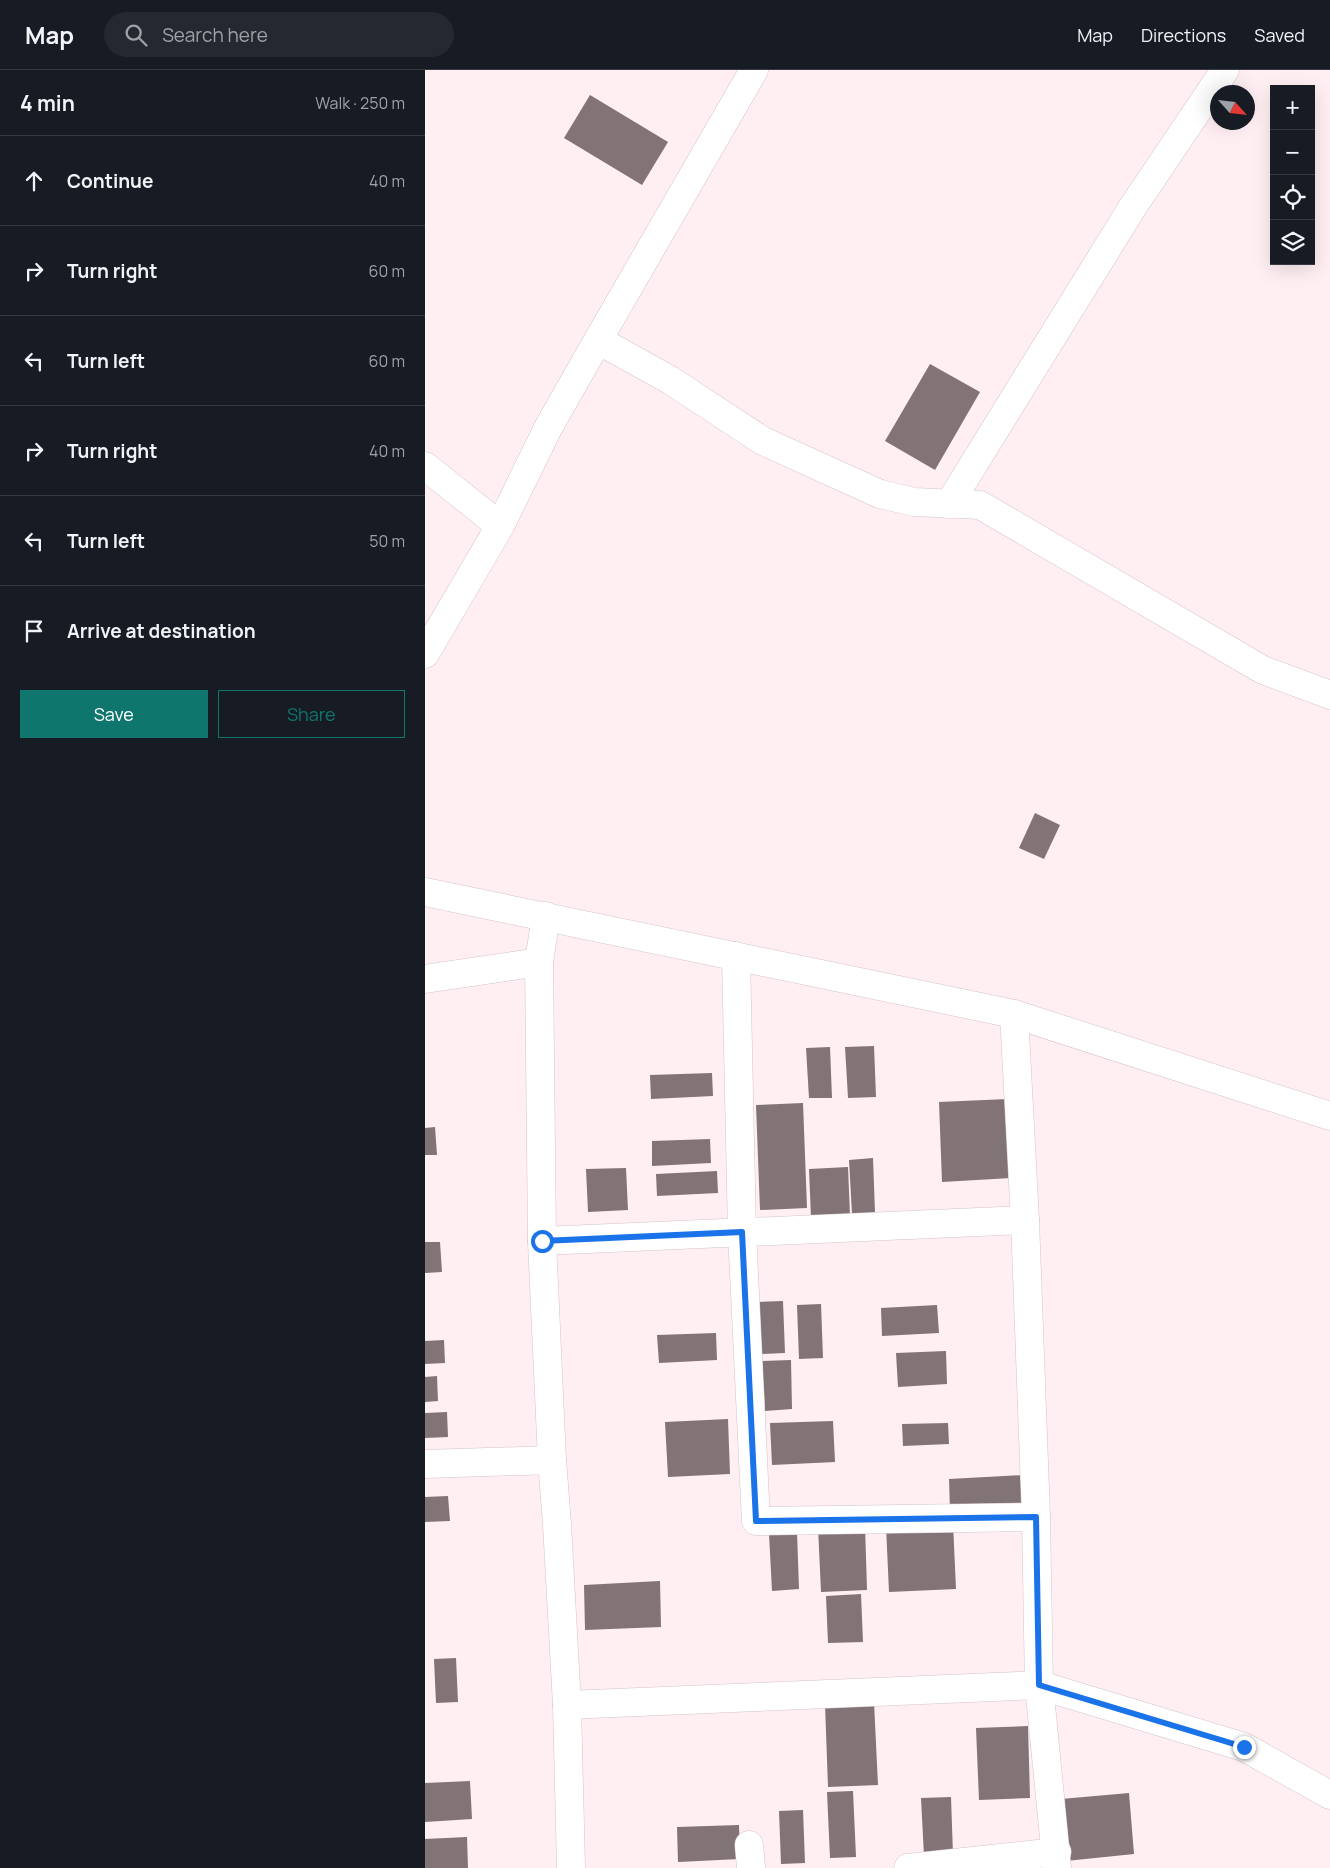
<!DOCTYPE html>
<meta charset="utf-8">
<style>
body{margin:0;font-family:Manrope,sans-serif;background:#242831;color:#f1f3f6}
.controls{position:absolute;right:15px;top:15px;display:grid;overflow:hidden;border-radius:0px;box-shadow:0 5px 20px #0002}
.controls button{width:45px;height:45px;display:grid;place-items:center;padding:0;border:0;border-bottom:1px solid #363941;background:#171b24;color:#f1f3f6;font:25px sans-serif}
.compass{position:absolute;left:785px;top:15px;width:45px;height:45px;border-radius:50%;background:#171b24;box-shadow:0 5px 20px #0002;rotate:117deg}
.stop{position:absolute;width:15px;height:15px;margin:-11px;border:4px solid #1a73e8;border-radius:50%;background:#fff}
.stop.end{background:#1a73e8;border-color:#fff;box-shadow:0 1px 5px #0008}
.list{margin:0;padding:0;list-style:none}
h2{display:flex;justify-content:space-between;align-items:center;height:65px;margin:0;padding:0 20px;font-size:21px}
h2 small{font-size:16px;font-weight:400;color:#9ea1a6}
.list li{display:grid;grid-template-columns:32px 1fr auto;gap:15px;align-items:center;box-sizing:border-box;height:90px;padding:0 20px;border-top:1px solid #363941}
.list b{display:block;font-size:19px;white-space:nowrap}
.list em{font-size:16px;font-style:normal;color:#9ea1a6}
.actions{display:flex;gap:10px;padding:15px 20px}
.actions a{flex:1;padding:11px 0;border:1px solid #0f766e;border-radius:0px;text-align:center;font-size:18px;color:#0f766e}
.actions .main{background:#0f766e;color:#fff}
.icon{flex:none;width:28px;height:28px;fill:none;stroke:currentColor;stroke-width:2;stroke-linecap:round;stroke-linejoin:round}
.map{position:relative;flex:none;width:905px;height:1798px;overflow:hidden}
header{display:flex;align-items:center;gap:30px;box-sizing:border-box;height:70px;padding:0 25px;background:#171b24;border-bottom:1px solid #363941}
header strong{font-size:24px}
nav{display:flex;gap:28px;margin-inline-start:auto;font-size:18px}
.search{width:350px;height:45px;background:#242831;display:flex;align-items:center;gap:12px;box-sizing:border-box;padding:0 18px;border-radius:28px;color:#9ea1a6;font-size:19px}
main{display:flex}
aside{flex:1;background:#171b24}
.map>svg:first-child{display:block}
</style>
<header>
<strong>Map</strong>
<div class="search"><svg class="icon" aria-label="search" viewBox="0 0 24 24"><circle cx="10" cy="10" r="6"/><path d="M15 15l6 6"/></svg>Search here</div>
<nav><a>Map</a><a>Directions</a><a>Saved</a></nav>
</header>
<main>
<aside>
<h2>4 min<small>Walk · 250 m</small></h2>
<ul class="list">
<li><svg class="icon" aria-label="ahead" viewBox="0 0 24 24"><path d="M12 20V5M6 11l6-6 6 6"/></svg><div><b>Continue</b></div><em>40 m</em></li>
<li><svg class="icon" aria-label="right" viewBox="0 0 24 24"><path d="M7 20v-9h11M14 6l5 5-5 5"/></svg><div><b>Turn right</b></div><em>60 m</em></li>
<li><svg class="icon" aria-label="left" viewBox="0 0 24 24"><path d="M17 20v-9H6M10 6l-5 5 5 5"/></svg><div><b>Turn left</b></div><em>60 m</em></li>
<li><svg class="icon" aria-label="right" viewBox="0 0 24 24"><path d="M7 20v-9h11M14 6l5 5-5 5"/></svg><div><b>Turn right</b></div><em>40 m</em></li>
<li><svg class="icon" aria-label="left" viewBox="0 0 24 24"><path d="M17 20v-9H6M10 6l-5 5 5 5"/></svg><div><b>Turn left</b></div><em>50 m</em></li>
<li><svg class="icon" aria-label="arrive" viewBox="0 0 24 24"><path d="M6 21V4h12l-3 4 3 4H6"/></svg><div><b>Arrive at destination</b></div></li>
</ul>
<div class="actions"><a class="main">Save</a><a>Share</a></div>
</aside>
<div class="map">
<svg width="905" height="1798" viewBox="0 0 905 1798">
<rect width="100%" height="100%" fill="#ffeef2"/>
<!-- building -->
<g fill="#817376">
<path d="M165,25L243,72L217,115L139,68Z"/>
<path d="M505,294L555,322L510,400L460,371Z"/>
<path d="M610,743L635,755L619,789L594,778Z"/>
<path d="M449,976L451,1027L423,1028L420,977Z"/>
<path d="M405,977L407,1028H384L381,978Z"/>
<path d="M287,1003L288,1026L226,1029L225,1005Z"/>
<path d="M583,1029L586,1108L517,1112L514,1032Z"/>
<path d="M378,1033L382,1138L335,1140L331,1035Z"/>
<path d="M10,1057L12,1085H0V1058Z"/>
<path d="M285,1069L286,1093L227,1096V1071Z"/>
<path d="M448,1088L450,1143L427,1144L424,1090Z"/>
<path d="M423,1097L425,1146L386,1148L384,1099Z"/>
<path d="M201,1098L203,1140L163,1142L161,1099Z"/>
<path d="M292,1101L293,1123L232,1126L231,1104Z"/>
<path d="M0,1172H15L17,1202L0,1203Z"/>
<path d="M358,1231L360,1283L334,1284L332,1232Z"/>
<path d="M396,1234L398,1288L374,1289L372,1235Z"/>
<path d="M512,1235L514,1263L457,1266L456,1238Z"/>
<path d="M291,1263L292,1290L234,1293L232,1265Z"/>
<path d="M19,1270L20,1293L0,1294V1271Z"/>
<path d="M521,1281L522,1314L473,1317L471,1283Z"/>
<path d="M366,1290L367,1339L340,1341L337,1291Z"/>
<path d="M12,1306L13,1331L0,1332V1307Z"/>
<path d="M22,1342L23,1367L0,1368V1343Z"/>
<path d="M303,1349L305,1404L243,1407L240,1352Z"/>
<path d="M408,1351L410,1392L347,1395L345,1353Z"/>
<path d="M523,1353L524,1374L478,1376L477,1354Z"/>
<path d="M599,1405L600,1437L525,1440L524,1409Z"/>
<path d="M23,1426L25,1451L0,1452V1427Z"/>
<path d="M528,1453L531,1519L464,1522L461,1456Z"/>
<path d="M440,1455L442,1520L396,1522L393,1457Z"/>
<path d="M372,1462L374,1519L347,1521L344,1464Z"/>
<path d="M235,1511L236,1557L160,1560L159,1515Z"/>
<path d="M436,1524L438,1572L403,1573L401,1526Z"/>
<path d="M31,1588L33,1632L11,1633L9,1589Z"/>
<path d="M449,1632L453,1715L403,1717L400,1634Z"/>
<path d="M603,1656L605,1728L554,1730L551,1658Z"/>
<path d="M45,1711L47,1749L0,1752V1713Z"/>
<path d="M428,1721L431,1787L405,1788L402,1722Z"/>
<path d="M704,1723L709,1784L641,1791L636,1729Z"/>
<path d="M526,1727L528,1785L499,1786L496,1728Z"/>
<path d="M378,1740L380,1793L356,1794L354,1741Z"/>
<path d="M314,1755L315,1789L253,1792L252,1757Z"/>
<path d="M42,1767L43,1798H0V1769Z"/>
</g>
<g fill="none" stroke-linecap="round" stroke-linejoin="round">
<!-- minor casing -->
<g stroke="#d4c4c8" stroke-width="29">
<g id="minor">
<path d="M173,270L329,0"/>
<path d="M0,396L75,456"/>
<path d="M524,434L707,138L800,0"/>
<path d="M0,584L75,456L123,358L173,270L245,310L338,371L455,424L489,432L555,435L838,600L905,625"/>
<path d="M0,822L589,944L905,1046"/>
<path d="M121,846L114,892L117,1171L127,1390L132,1454L142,1635L146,1798"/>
<path d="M311,886L317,1162L331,1451L611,1447"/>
<path d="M0,909L114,892"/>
<path d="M589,944L600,1150L611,1447L614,1615L632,1798"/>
<path d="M117,1171L600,1150"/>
<path d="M0,1394L127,1390"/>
<path d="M142,1635L614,1615L819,1677L905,1725"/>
<path d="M324,1775L326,1798"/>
<path d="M483,1798L632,1782"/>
</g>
</g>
<!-- minor -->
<use href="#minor" stroke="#fff" stroke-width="28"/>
</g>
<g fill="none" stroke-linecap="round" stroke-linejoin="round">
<!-- route -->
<path stroke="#1a73e8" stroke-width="6" d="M117,1171L317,1162L331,1451L611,1447L614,1615L819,1677"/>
</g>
</svg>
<div class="controls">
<button>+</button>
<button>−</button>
<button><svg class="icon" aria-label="locate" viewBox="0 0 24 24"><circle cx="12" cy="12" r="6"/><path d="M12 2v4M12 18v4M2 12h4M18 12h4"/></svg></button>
<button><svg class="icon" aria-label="layers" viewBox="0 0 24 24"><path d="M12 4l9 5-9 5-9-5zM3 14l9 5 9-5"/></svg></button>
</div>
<svg class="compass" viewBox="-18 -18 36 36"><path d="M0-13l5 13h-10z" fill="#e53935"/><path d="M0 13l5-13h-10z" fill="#9ea1a6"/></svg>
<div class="stop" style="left:117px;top:1171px"></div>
<div class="stop end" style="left:819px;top:1677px"></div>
</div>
</main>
